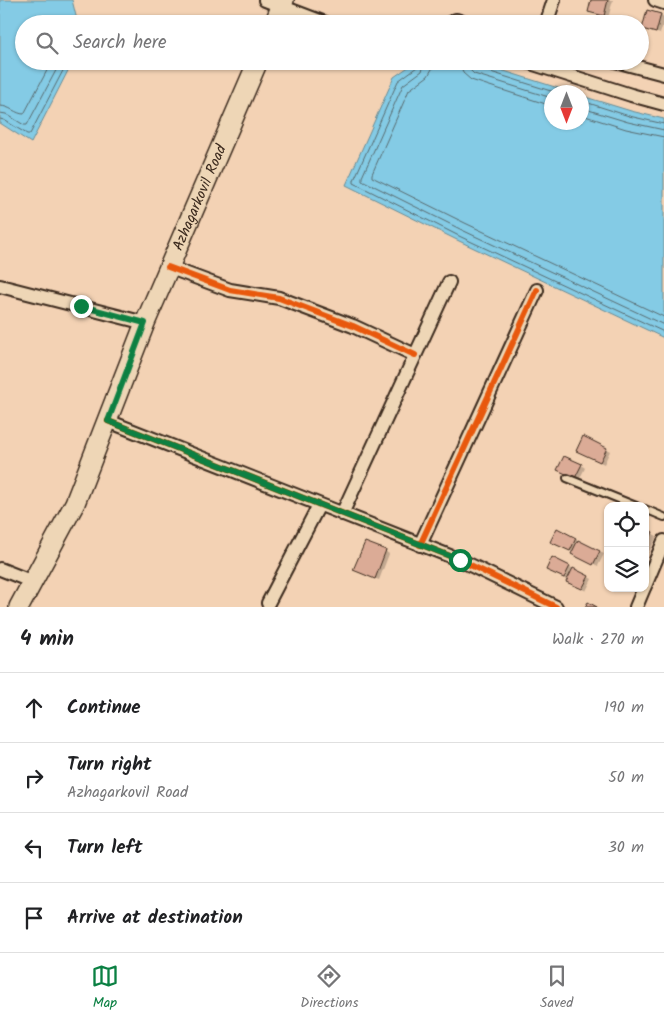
<!DOCTYPE html>
<meta charset="utf-8">
<style>
body{margin:0;font-family:Kalam,sans-serif;background:#f2f2f2;color:#202124}
.controls{position:absolute;right:15px;bottom:15px;display:grid;overflow:hidden;border-radius:10px;box-shadow:0 1px 4px #0004}
.controls button{width:45px;height:45px;display:grid;place-items:center;padding:0;border:0;border-bottom:1px solid #e0e0e0;background:#fff;color:#202124;font:25px sans-serif}
.compass{position:absolute;left:544px;top:85px;width:45px;height:45px;border-radius:50%;background:#fff;box-shadow:0 1px 4px #0004;rotate:180deg}
.stop{position:absolute;width:15px;height:15px;margin:-11px;border:4px solid #0b8043;border-radius:50%;background:#fff}
.stop.end{background:#0b8043;border-color:#fff;box-shadow:0 1px 5px #0008}
.list{margin:0;padding:0;list-style:none}
h2{display:flex;justify-content:space-between;align-items:center;height:65px;margin:0;padding:0 20px;font-size:21px}
h2 small{font-size:16px;font-weight:400;color:#757577}
.list li{display:grid;grid-template-columns:32px 1fr auto;gap:15px;align-items:center;box-sizing:border-box;height:70px;padding:0 20px;border-top:1px solid #e0e0e0}
.list b{display:block;font-size:19px;white-space:nowrap}
.list p{margin:0;font-size:16px;white-space:nowrap;color:#757577}
.list em{font-size:16px;font-style:normal;color:#757577}
.icon{flex:none;width:28px;height:28px;fill:none;stroke:currentColor;stroke-width:2;stroke-linecap:round;stroke-linejoin:round}
.map{position:relative;flex:none;width:664px;height:607px;overflow:hidden}
.search{position:absolute;background:#fff;box-shadow:0 1px 4px #0004;left:15px;right:15px;top:15px;height:55px;display:flex;align-items:center;gap:12px;box-sizing:border-box;padding:0 18px;border-radius:28px;color:#757577;font-size:19px}
.sheet{height:345px;background:#fff}
nav{display:flex;justify-content:space-around;align-items:center;box-sizing:border-box;height:70px;border-top:1px solid #e0e0e0;background:#fff;font-size:14px;color:#757577}
nav a{display:grid;justify-items:center;gap:2px}
nav .on{color:#0b8043}
.map>svg:first-child{display:block}
</style>
<div class="map">
<svg width="664" height="607" viewBox="0 0 664 607">
<rect width="100%" height="100%" fill="#f3d2b4"/>
<filter id="ink" filterUnits="userSpaceOnUse"><feTurbulence type="fractalNoise" baseFrequency=".02" numOctaves="2"/><feDisplacementMap in="SourceGraphic" scale="10" xChannelSelector="R" yChannelSelector="G"/><feConvolveMatrix kernelMatrix="1 2 1 2 8 2 1 2 1" color-interpolation-filters="sRGB"/></filter>
<g filter="url(#ink)">
<!-- water -->
<g fill="#84cbe5" stroke="#678b95">
<path d="M0,0H72L78,24H24V61H73L31,143L0,123Z"/>
<path d="M417,61H472L571,92H552V122H582V96L631,111L664,119V338L457,240L346,185L394,77Z"/>
</g>
<!-- shadow -->
<g fill="#0003">
<path d="M592,0H613L608,18L589,12Z"/>
<path d="M661,15L664,17V21L660,34L644,28Z"/>
<path d="M606,449L610,451L604,464L582,453Z"/>
<path d="M581,465L585,468L579,480L563,472Z"/>
<path d="M645,530L657,536L646,558L645,557Z"/>
<path d="M575,539L604,554L598,566L556,543Z"/>
<path d="M385,551L389,554L379,580L359,572Z"/>
<path d="M570,567L592,579L586,591L552,572Z"/>
</g>
<g fill="none" stroke-linecap="round" stroke-linejoin="round">
<!-- shore -->
<g stroke="#586a6e" stroke-width="1">
<path d="M419,61L417,67L398,81L354,180V183L459,236L664,332"/>
<path d="M425,61L422,71L403,85L362,177V180L462,230L664,325"/>
<path d="M433,61L432,69L428,76L409,90L372,174V177L465,223L664,317"/>
<path d="M460,61L463,73L471,80L552,106"/>
<path d="M467,61L469,69L474,74L552,98"/>
<path d="M474,61L475,66L478,68L554,92"/>
<path d="M582,101L629,116L664,124"/>
<path d="M0,106C10,106 16,114 24,114L52,61"/>
<path d="M582,108L628,122L664,130"/>
<path d="M0,113L6,114L24,125H27L61,61"/>
<path d="M582,115L626,129L664,137"/>
<path d="M0,119L4,120L27,134H30L68,61"/>
</g>
</g>
<!-- building -->
<g fill="#dbab96" stroke="#3b2a1e">
<path d="M591,0H608L604,16L588,12Z"/>
<path d="M647,10L661,14L656,33L642,29Z"/>
<path d="M583,436L607,448L600,462L576,451Z"/>
<path d="M564,456L582,464L575,478L557,470Z"/>
<path d="M557,528L576,538L570,551L550,542Z"/>
<path d="M645,528L653,532L645,549Z"/>
<path d="M578,540L600,551L593,565L571,554Z"/>
<path d="M365,542L386,550L375,579L353,570Z"/>
<path d="M552,557L570,566L564,578L546,570Z"/>
<path d="M573,568L589,576L582,589L566,582Z"/>
<path d="M588,602L597,607H585Z"/>
</g>
<g fill="none" stroke-linecap="round" stroke-linejoin="round">
<!-- lane casing -->
<g stroke="#3b2a1e" stroke-width="10">
<g id="lane">
<path d="M567,478L636,506"/>
<path d="M645,509L664,517"/>
</g>
</g>
<!-- street casing -->
<g stroke="#3b2a1e" stroke-width="16">
<g id="street">
<path d="M265,0L328,24"/>
<path d="M655,0L664,3"/>
<path d="M448,24L456,20L469,24"/>
<path d="M546,24L554,0"/>
<path d="M524,61L631,95L664,104"/>
<path d="M615,61L664,74"/>
<path d="M168,267L230,290L279,298L353,326L415,355"/>
<path d="M0,286L145,323"/>
<path d="M108,421L460,560L556,607"/>
<path d="M342,514L449,282"/>
<path d="M420,545L537,290"/>
<path d="M0,569L33,582"/>
<path d="M645,586L664,541"/>
<path d="M268,603L319,505"/>
<path d="M636,607L644,588"/>
</g>
</g>
<!-- primary casing -->
<g stroke="#3b2a1e" stroke-width="22">
<g id="primary">
<path d="M274,24L284,0"/>
<path id="s1" d="M19,607L75,503L145,323L258,61"/>
</g>
</g>
<!-- lane -->
<use href="#lane" stroke="#eed6b6" stroke-width="6"/>
<!-- street -->
<use href="#street" stroke="#eed6b6" stroke-width="12"/>
<!-- primary -->
<use href="#primary" stroke="#eed6b6" stroke-width="19"/>
<!-- cycleway casing -->
<g stroke="#eed6b6" stroke-width="9">
<g id="cycleway">
<path d="M168,267L230,290L279,298L353,326L415,355"/>
<path d="M108,421L460,560L556,607"/>
<path d="M420,545L537,290"/>
</g>
</g>
<!-- cycleway -->
<use href="#cycleway" stroke="#e8590c" stroke-width="6"/>
</g>
</g>
<g fill="none" stroke-linecap="round" stroke-linejoin="round" filter="url(#ink)">
<!-- route -->
<path stroke="#0b8043" stroke-width="6" d="M81,306L145,323L108,421L460,560"/>
</g>
<g text-anchor="middle" stroke-width="4" stroke-linejoin="round" paint-order="stroke">
<!-- street labels -->
<g font-size="15" fill="#3b2a1e" stroke="#eed6b6">
<text dy="5" stroke="none"><textPath href="#s1" startOffset="448">Azhagarkovil Road</textPath></text>
</g>
</g>
</svg>
<div class="controls">
<button><svg class="icon" aria-label="locate" viewBox="0 0 24 24"><circle cx="12" cy="12" r="6"/><path d="M12 2v4M12 18v4M2 12h4M18 12h4"/></svg></button>
<button><svg class="icon" aria-label="layers" viewBox="0 0 24 24"><path d="M12 4l9 5-9 5-9-5zM3 14l9 5 9-5"/></svg></button>
</div>
<svg class="compass" viewBox="-18 -18 36 36"><path d="M0-13l5 13h-10z" fill="#e53935"/><path d="M0 13l5-13h-10z" fill="#757577"/></svg>
<div class="stop" style="left:460px;top:560px"></div>
<div class="stop end" style="left:81px;top:306px"></div>
<div class="search"><svg class="icon" aria-label="search" viewBox="0 0 24 24"><circle cx="10" cy="10" r="6"/><path d="M15 15l6 6"/></svg>Search here</div>
</div>
<section class="sheet">
<h2>4 min<small>Walk · 270 m</small></h2>
<ul class="list">
<li><svg class="icon" aria-label="ahead" viewBox="0 0 24 24"><path d="M12 20V5M6 11l6-6 6 6"/></svg><div><b>Continue</b></div><em>190 m</em></li>
<li><svg class="icon" aria-label="right" viewBox="0 0 24 24"><path d="M7 20v-9h11M14 6l5 5-5 5"/></svg><div><b>Turn right</b><p>Azhagarkovil Road</p></div><em>50 m</em></li>
<li><svg class="icon" aria-label="left" viewBox="0 0 24 24"><path d="M17 20v-9H6M10 6l-5 5 5 5"/></svg><div><b>Turn left</b></div><em>30 m</em></li>
<li><svg class="icon" aria-label="arrive" viewBox="0 0 24 24"><path d="M6 21V4h12l-3 4 3 4H6"/></svg><div><b>Arrive at destination</b></div></li>
</ul>
</section>
<nav>
<a class="on"><svg class="icon" aria-label="map" viewBox="0 0 24 24"><path d="M3 6l6-2 6 2 6-2v14l-6 2-6-2-6 2zM9 4v14M15 6v14"/></svg>Map</a>
<a><svg class="icon" aria-label="directions" viewBox="0 0 24 24"><path d="M12 3l9 9-9 9-9-9zM9 14v-3h6M13 9l2 2-2 2"/></svg>Directions</a>
<a><svg class="icon" aria-label="saved" viewBox="0 0 24 24"><path d="M7 4h10v16l-5-4-5 4z"/></svg>Saved</a>
</nav>
